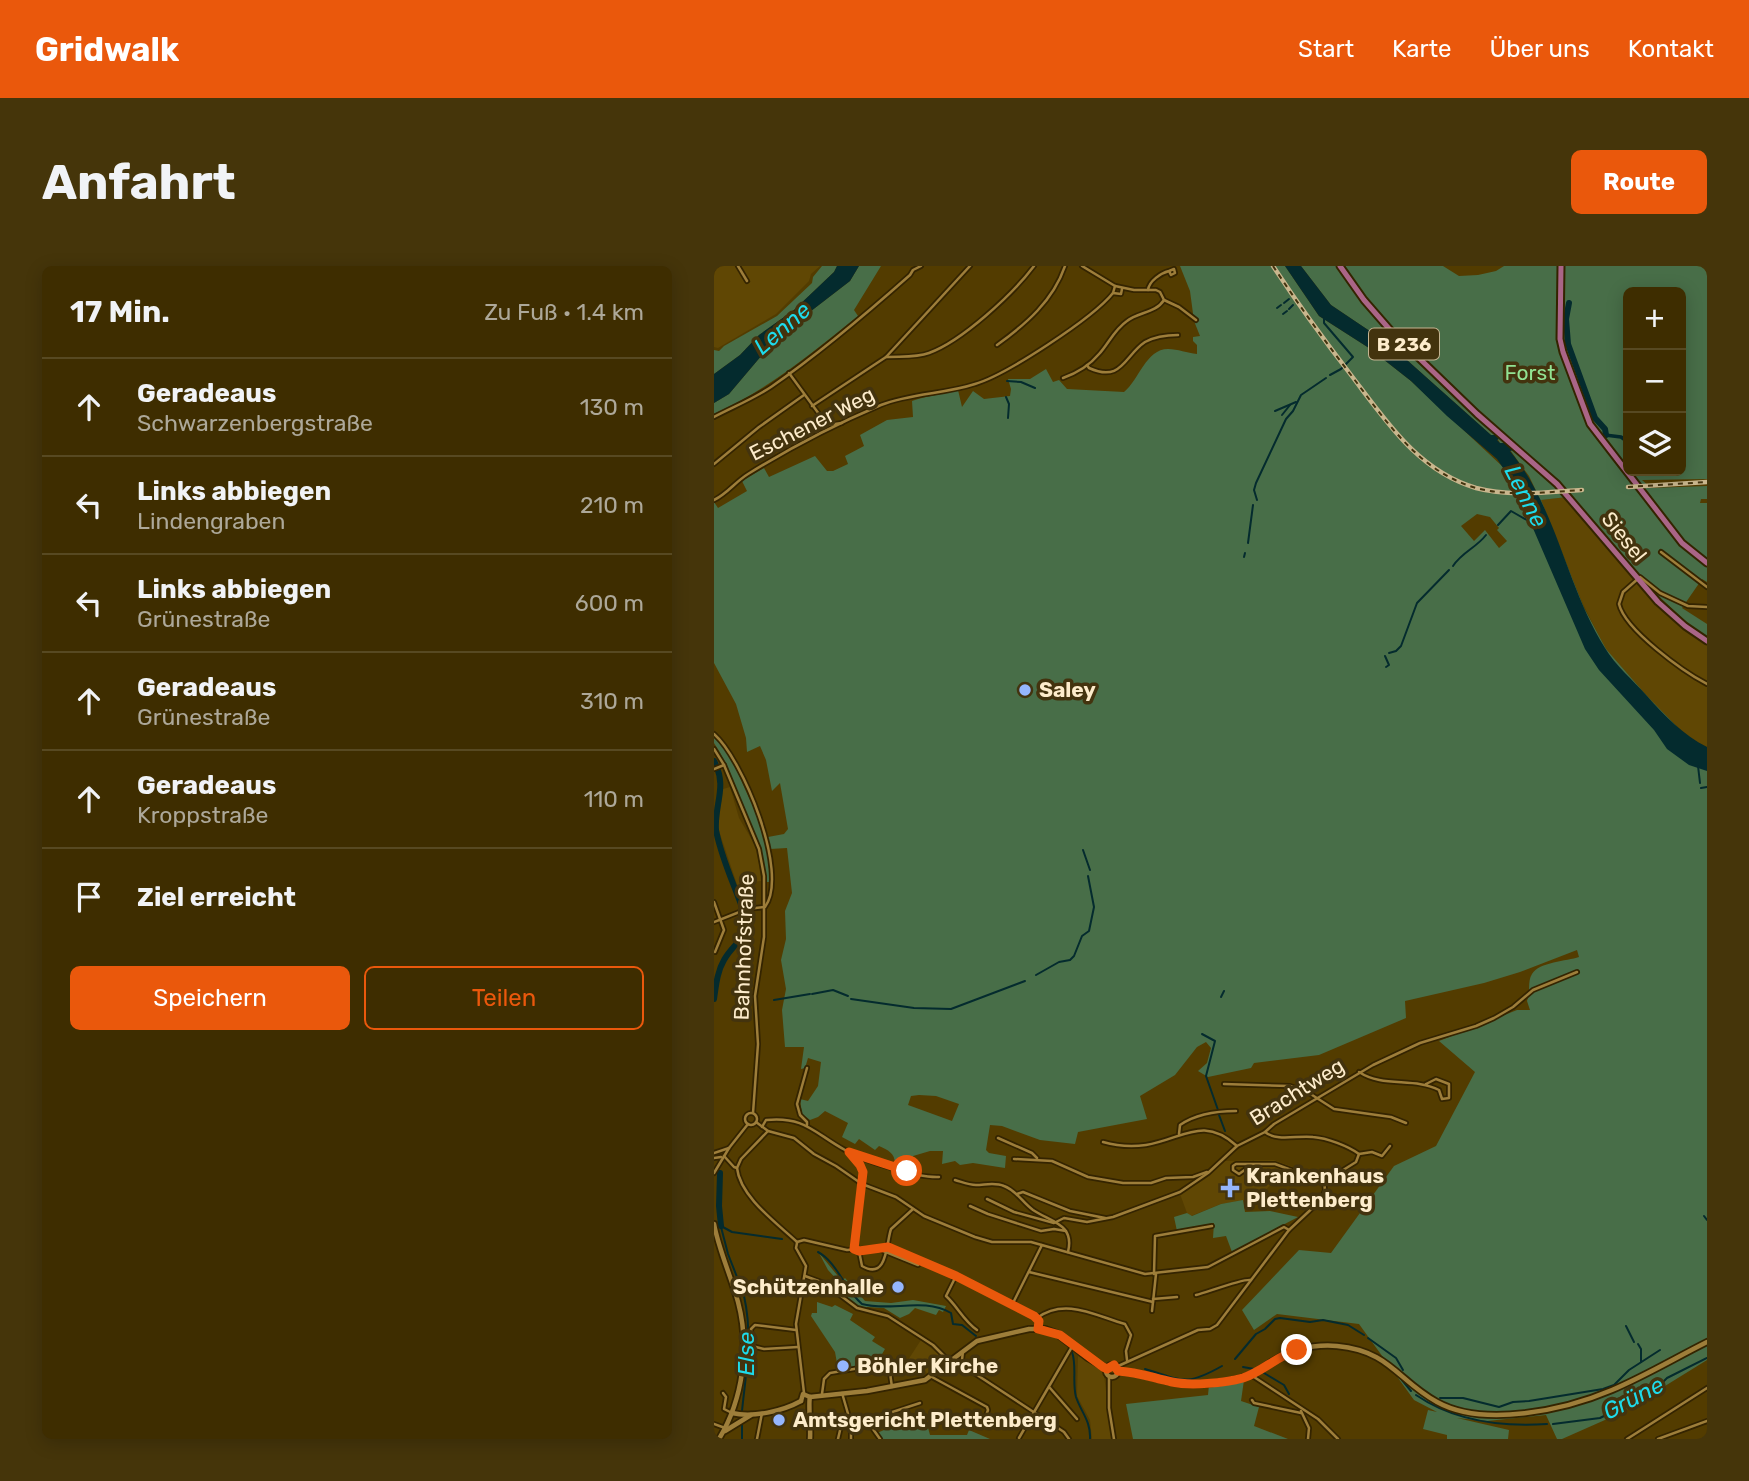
<!DOCTYPE html>
<html lang="de">
<meta charset="utf-8">
<style>
body{margin:0;font-family:Rubik,sans-serif;background:#45350a;color:#f1f3f6}
.controls{position:absolute;right:21px;top:21px;display:grid;overflow:hidden;border-radius:10px;box-shadow:0 4px 18px #0003}
.controls button{width:63px;height:63px;display:grid;place-items:center;padding:0;border:0;border-bottom:2px solid #574922;background:#3e2d00;color:#f1f3f6;font:35px sans-serif}
.stop{position:absolute;width:21px;height:21px;margin:-16px;border:5px solid #ea580c;border-radius:50%;background:#fff}
.stop.end{background:#ea580c;border-color:#fff;box-shadow:0 2px 7px #0008}
.list{margin:0;padding:0;list-style:none}
h2{display:flex;justify-content:space-between;align-items:center;height:91px;margin:0;padding:0 28px;font-size:30px}
h2 small{font-size:23px;font-weight:400;color:#ada899}
.list li{display:grid;grid-template-columns:46px 1fr auto;gap:21px;align-items:center;box-sizing:border-box;height:98px;padding:0 28px;border-top:2px solid #574922}
.list b{display:block;font-size:26px;white-space:nowrap}
.list p{margin:0;font-size:23px;white-space:nowrap;color:#ada899}
.list em{font-size:23px;font-style:normal;color:#ada899}
.actions{display:flex;gap:14px;padding:21px 28px}
.actions a{flex:1;padding:16px 0;border:2px solid #ea580c;border-radius:10px;text-align:center;font-size:24px;color:#ea580c}
.actions .main{background:#ea580c;color:#fff}
.icon{flex:none;width:38px;height:38px;fill:none;stroke:currentColor;stroke-width:2;stroke-linecap:round;stroke-linejoin:round}
.map{position:relative;flex:none;width:993px;height:1173px;overflow:hidden;border-radius:10px}
header{display:flex;align-items:center;gap:42px;box-sizing:border-box;height:98px;padding:0 35px;background:#ea580c;color:#fff}
header strong{font-size:33px}
nav{display:flex;gap:38px;margin-inline-start:auto;font-size:24px}
.intro{display:flex;align-items:center;justify-content:space-between;box-sizing:border-box;height:168px;padding:0 42px}
h1{margin:0;font-size:49px}
.button{padding:18px 32px;border-radius:10px;background:#ea580c;color:#fff;font-size:24px;font-weight:700}
main{display:flex;gap:42px;padding:0 42px}
aside{flex:1;background:#3e2d00;border-radius:10px;box-shadow:0 4px 18px #0003}
.map>svg:first-child{display:block}
</style>
<header>
<strong>Gridwalk</strong>
<nav><a>Start</a><a>Karte</a><a>Über uns</a><a>Kontakt</a></nav>
</header>
<div class="intro"><h1>Anfahrt</h1><a class="button">Route</a></div>
<main>
<aside>
<h2>17 Min.<small>Zu Fuß · 1.4 km</small></h2>
<ul class="list">
<li><svg class="icon" aria-label="ahead" viewBox="0 0 24 24"><path d="M12 20V5M6 11l6-6 6 6"/></svg><div><b>Geradeaus</b><p>Schwarzenbergstraße</p></div><em>130 m</em></li>
<li><svg class="icon" aria-label="left" viewBox="0 0 24 24"><path d="M17 20v-9H6M10 6l-5 5 5 5"/></svg><div><b>Links abbiegen</b><p>Lindengraben</p></div><em>210 m</em></li>
<li><svg class="icon" aria-label="left" viewBox="0 0 24 24"><path d="M17 20v-9H6M10 6l-5 5 5 5"/></svg><div><b>Links abbiegen</b><p>Grünestraße</p></div><em>600 m</em></li>
<li><svg class="icon" aria-label="ahead" viewBox="0 0 24 24"><path d="M12 20V5M6 11l6-6 6 6"/></svg><div><b>Geradeaus</b><p>Grünestraße</p></div><em>310 m</em></li>
<li><svg class="icon" aria-label="ahead" viewBox="0 0 24 24"><path d="M12 20V5M6 11l6-6 6 6"/></svg><div><b>Geradeaus</b><p>Kroppstraße</p></div><em>110 m</em></li>
<li><svg class="icon" aria-label="arrive" viewBox="0 0 24 24"><path d="M6 21V4h12l-3 4 3 4H6"/></svg><div><b>Ziel erreicht</b></div></li>
</ul>
<div class="actions"><a class="main">Speichern</a><a>Teilen</a></div>
</aside>
<div class="map">
<svg width="993" height="1173" viewBox="0 0 993 1173">
<rect width="100%" height="100%" fill="#533c00"/>
<!-- built -->
<g fill="#604704">
<path d="M0,0H106L97,8L95,15L62,48L4,82L0,81Z"/>
<path d="M853,231L954,347L993,375V481L975,472L940,438L892,384L869,338L826,234Z"/>
<path d="M16,521L25,552L41,579L45,598L47,615L37,616L38,640L31,642L4,562L9,523Z"/>
<path d="M560,894L579,901L562,912L552,924V931L507,938L477,950L473,947L466,928L491,913L510,895Z"/>
<path d="M207,1074L227,1090L229,1095L227,1099L215,1109L205,1099L194,1094Z"/>
<path d="M364,1090L384,1102L390,1109L398,1173H378L376,1154L363,1130Z"/>
</g>
<!-- green -->
<g fill="#486e48" fill-rule="evenodd">
<path d="M108,0H123L120,6L80,44L45,69L26,89L0,108V84L5,85L10,80L63,50L98,17L99,11Z"/>
<path d="M145,0H167L140,44L144,50C99,86 54,124 0,148V137L15,128L48,89L71,71L88,52L136,15Z"/>
<path d="M466,0H571L605,50L655,82L697,115L789,201L824,229L815,210L791,177H786L781,169H777L675,78L617,39L587,0H624L664,54L706,96L709,92L666,51L628,0H729L745,10L764,9L782,5L790,0H993V213L928,214L937,222L993,220V233H987L986,237H993V316L988,313L968,342L993,358V375L924,311L853,231L827,234L870,342L892,383L932,429L973,471L993,482V1094L909,1146L848,1173H843L832,1149L773,1155L743,1152L795,1164L794,1173H733V1169L709,1163L714,1144L723,1146L700,1134L645,1058L563,1048L540,1064L528,1044L585,984L617,987L680,900L722,880L761,806L725,775L803,744H816L813,735C817,726 813,716 818,708C825,696 853,695 865,691L863,684L806,706L770,717L691,735L692,752L605,789L540,797L537,802L494,811L484,805L493,797L497,782L492,776L483,781L461,809L426,830L433,853L364,866L361,878L326,874L288,860L276,859L272,884L275,887L292,890L291,902L259,897L246,899L241,895L228,898L229,885H216L199,890L194,900L181,898C181,887 174,884 165,880L161,884L145,873L141,878L128,871L134,857L111,845L104,851L96,854L88,848L86,833L94,835L104,820L107,796L94,792L91,802L87,803L90,781H71L68,744L72,723L67,694L72,673L71,645L78,627L73,582L56,583L55,616H53C50,589 42,572 32,548C22,523 15,499 0,477V472C19,488 26,514 37,536C45,550 51,555 54,571L70,568L74,563L66,517L58,525L52,494L46,480L33,486L32,472L22,438L0,397V236L4,242L33,225L28,215L50,202L55,211L101,190L113,205H119L134,198L131,190L150,180L146,169L173,154L199,151L198,135C212,130 229,128 244,124L248,141L259,125L270,133L296,130L297,123L294,113H316L332,103L339,116L345,114L353,123L410,126C425,114 432,83 454,83C464,83 473,87 483,88V79L479,75V71L486,70L480,55L476,25ZM914,26H967V205H914ZM763,248L776,251L785,262L783,264L793,275L785,282L771,264L760,275L747,260ZM205,829L222,830L245,838L238,855L194,839L197,830Z"/>
<path d="M529,934L531,946L556,945L584,951L518,986L512,970L499,972L500,957L463,965L460,951L473,947L478,950L507,938Z"/>
<path d="M105,987L128,1015L131,1012L151,1035L177,1037L199,1034L232,1040L229,1046L225,1044L222,1049L201,1042L195,1048L186,1052L170,1042L153,1041L151,1044L123,1028L127,1018L114,1004Z"/>
<path d="M103,1036L118,1041L121,1039L139,1048L136,1054L161,1071L158,1075L171,1083L161,1100L134,1104L131,1095L123,1097L121,1086L97,1050L98,1047H103Z"/>
<path d="M530,1114L527,1135L545,1141L540,1160L574,1173H419L412,1138L494,1129L495,1119Z"/>
<path d="M210,1147L216,1169H253L255,1164L276,1173H167L163,1167Z"/>
</g>
<!-- water -->
<g fill="#042b2e">
<path d="M123,0H145L136,15L88,52L71,71L48,89L15,128L0,137V108L26,89L45,69L80,44L120,6Z"/>
<path d="M571,0H587L617,39L675,78L777,169H781L785,173L783,174L786,177H791L800,184L796,185C843,242 852,320 891,382C901,399 919,414 933,430C951,450 969,469 993,481V505L975,499L953,483L940,464L885,404L871,383L815,253L808,230L783,193L733,150L697,115L655,82L605,50Z"/>
</g>
<g fill="none" stroke-linecap="round" stroke-linejoin="round">
<!-- stream -->
<g stroke="#042b2e" stroke-width="2">
<path d="M570,37L575,33"/>
<path d="M563,42L567,39"/>
<path d="M575,43L579,39"/>
<path d="M569,48L573,45"/>
<path d="M610,52V57L639,91L627,103L616,109"/>
<path d="M293,115L307,116L321,122"/>
<path d="M292,131L295,138L294,152"/>
<path d="M561,145L582,136"/>
<path d="M568,149L576,139"/>
<path d="M543,234L540,224L542,217L572,153L579,145L587,129L612,112"/>
<path d="M784,259L797,245L818,257"/>
<path d="M534,277L539,239"/>
<path d="M530,291L531,287"/>
<path d="M739,300C748,286 762,282 772,269"/>
<path d="M675,387L682,385L687,380L703,337L735,304"/>
<path d="M671,390L675,399L672,401"/>
<path d="M984,500L986,517"/>
<path d="M987,522L993,521"/>
<path d="M369,584L376,604"/>
<path d="M322,709L345,696L356,694L360,690L368,670L375,665L380,641L374,610"/>
<path d="M98,728L119,724L134,730"/>
<path d="M507,731L510,725"/>
<path d="M137,733L200,742L237,743L311,715"/>
<path d="M60,734L96,728"/>
<path d="M488,768L501,775L492,810L504,844"/>
<path d="M505,849L511,865"/>
<path d="M990,950L993,954"/>
<path d="M7,960L18,966L68,973"/>
<path d="M7,961L14,988L23,1011"/>
<path d="M104,986C124,997 130,1023 148,1038C177,1046 209,1031 237,1047L239,1058L248,1059L262,1070"/>
<path d="M912,1060L920,1076"/>
<path d="M654,1072L682,1092L689,1104"/>
<path d="M924,1078L927,1083V1096"/>
<path d="M358,1086C363,1100 358,1116 362,1131C367,1146 377,1155 376,1173"/>
<path d="M521,1093L542,1068L551,1063L561,1053L566,1052L596,1056L609,1054L634,1059L650,1069"/>
<path d="M529,1101L540,1103"/>
<path d="M431,1103C468,1114 471,1121 508,1100"/>
<path d="M550,1107L570,1119L575,1128"/>
<path d="M688,1114L697,1125"/>
<path d="M702,1129C740,1155 788,1161 833,1158"/>
<path d="M726,1132H749L785,1141L799,1136L815,1135L889,1123L900,1119L915,1104L946,1084"/>
<path d="M28,1145C32,1106 39,1069 30,1030"/>
<path d="M28,1158V1173"/>
<path d="M839,1158L886,1152L940,1125L953,1112L993,1092"/>
</g>
<!-- canal -->
<path stroke="#042b2e" stroke-width="3.5" d="M891,169L907,171L914,176"/>
<!-- river -->
<g stroke="#042b2e" stroke-width="6">
<path d="M855,37L852,53L854,78L881,152L891,163L892,169"/>
<path d="M0,495C14,521 0,538 2,564C7,592 21,620 30,647L35,655C33,672 18,679 10,694C3,706 2,720 0,733"/>
<path d="M6,907L5,940L7,960"/>
</g>
<!-- street casing -->
<g stroke="#342400" stroke-width="6">
<g id="street">
<path d="M24,0L33,15"/>
<path d="M368,0L401,20L420,24H442L446,26L450,34L465,41L482,54"/>
<path d="M401,20L399,27L407,28L408,23"/>
<path d="M434,24C435,15 447,7 455,5L457,9L461,7L460,3L455,5"/>
<path d="M283,79C312,58 339,35 351,0"/>
<path d="M172,91C186,90 202,92 215,87C248,75 299,28 320,0"/>
<path d="M373,99L375,102C408,117 410,90 431,76C442,70 452,69 464,69"/>
<path d="M75,107L113,159L128,157"/>
<path d="M349,112C363,107 375,100 385,88C395,77 400,64 413,55C424,46 442,47 450,34"/>
<path d="M98,140L172,91L256,0"/>
<path d="M0,151C19,141 39,133 57,121C106,87 152,48 196,9L199,4L207,0"/>
<path d="M0,198L45,161L90,129"/>
<path d="M0,234C13,228 21,216 34,208C76,182 122,158 167,139C197,127 231,128 261,118C292,109 379,52 399,27"/>
<path d="M947,286L993,321"/>
<path d="M993,341L974,340L946,327L926,311L909,326L905,338C911,364 970,406 993,418"/>
<path d="M0,468C28,492 76,607 51,641L33,643L0,656"/>
<path d="M0,483L10,499L45,583L50,610V671L41,730L44,778L39,847"/>
<path d="M0,503L10,499"/>
<path d="M0,636L10,664L1,686"/>
<path d="M645,806C669,822 700,811 725,824L728,833L735,832V818L722,813L712,818"/>
<path d="M510,818L576,820L595,827L620,843L677,851L692,857"/>
<circle cx="37" cy="853" r="6"/>
<path d="M42,856L54,865L80,872L100,888L122,900L148,918L182,931L210,950L261,971L278,976H317L431,1008L494,1001L570,961L575,964"/>
<path d="M93,859V856L86,849L83,838L93,802"/>
<path d="M48,861L52,854C91,850 100,867 131,884C151,895 202,912 225,911"/>
<path d="M551,866C563,876 584,869 599,871C613,872 634,880 645,888L642,896L610,916"/>
<path d="M465,868L466,859C482,848 503,845 522,845"/>
<path d="M284,872L318,887L323,892"/>
<path d="M389,876C403,880 418,881 432,879C469,873 489,849 523,880"/>
<path d="M0,887L15,882"/>
<path d="M135,887L143,894L148,906L140,983"/>
<path d="M645,888L658,886L668,890L676,880"/>
<path d="M10,890L20,901L23,902C26,931 64,958 83,976"/>
<path d="M0,892L7,891"/>
<path d="M300,893L338,895L374,911L409,917H437L452,912L479,911L493,906"/>
<path d="M23,902L27,893L54,865"/>
<path d="M0,907L15,882L34,858"/>
<path d="M241,914C248,916 255,919 262,919C271,919 281,916 290,920C302,924 309,937 319,944C337,956 361,958 354,986"/>
<path d="M303,928L309,926L356,945L391,952"/>
<path d="M273,933L300,946L340,957L350,952L373,956L399,951L466,926L494,907L523,880L551,866L560,858L659,799L706,777L762,760L780,752L799,741L819,724L863,706"/>
<path d="M256,940L274,948L327,965L340,963L352,965"/>
<path d="M83,976L90,974L133,984L175,981L242,1010L323,1052"/>
<path d="M83,977L82,982L92,1000L82,1058L90,1127"/>
<path d="M167,984L204,999L207,995"/>
<path d="M145,985L148,1000C174,1015 172,977 177,963L199,943"/>
<path d="M315,1006L439,1036"/>
<path d="M440,1008L441,970L498,960"/>
<path d="M91,1010L110,1017L143,1042L174,1050L219,1079L232,1092L260,1107L350,1166L355,1173"/>
<path d="M242,1010L232,1030C244,1041 249,1054 263,1064"/>
<path d="M482,1029C494,1026 530,1012 537,1014"/>
<path d="M439,1033L463,1031"/>
<path d="M298,1039L328,979"/>
<path d="M438,1045L442,1008"/>
<path d="M323,1052C351,1031 382,1050 411,1058L417,1069L412,1085L413,1094"/>
<path d="M82,1064L41,1059L37,1063L38,1080L50,1083L84,1081"/>
<path d="M249,1085L248,1094L251,1102"/>
<path d="M175,1100L201,1101"/>
<path d="M402,1101L484,1064L496,1063L503,1059L575,964L607,934L611,924L610,916L604,910L580,905L561,898H522L519,900V904L525,908L539,898"/>
<path d="M537,1109L604,1153L624,1173"/>
<path d="M395,1110V1142L400,1173"/>
<path d="M218,1111L273,1141L274,1144L270,1156"/>
<path d="M336,1122L363,1153"/>
<path d="M9,1127L12,1131L10,1143L18,1147"/>
<path d="M128,1127L137,1158V1173"/>
<path d="M108,1128L110,1113L116,1107L170,1098L175,1100L178,1121"/>
<path d="M538,1134L540,1137L587,1147"/>
<path d="M587,1145L595,1162L594,1173"/>
<path d="M154,1156L157,1153L206,1137"/>
<path d="M0,1158L11,1162"/>
<path d="M305,1172L359,1079"/>
<path d="M43,1173L48,1147"/>
<path d="M124,1173L127,1160L154,1156L166,1173"/>
<path d="M913,1173L993,1122"/>
<path d="M944,1173L993,1155"/>
</g>
</g>
<!-- secondary casing -->
<g stroke="#342400" stroke-width="8">
<g id="secondary">
<path d="M0,958C5,985 17,1010 24,1036C36,1081 29,1133 5,1173"/>
<circle cx="398" cy="1105" r="6"/>
<path d="M404,1105C425,1106 441,1113 461,1117C480,1120 505,1117 524,1113C537,1110 547,1103 557,1096C577,1084 600,1078 623,1080C676,1085 683,1114 723,1136C770,1162 851,1144 898,1124C931,1110 961,1092 993,1076"/>
<path d="M96,1131L153,1125L211,1114L263,1075L315,1063H331L342,1067L374,1092L393,1103"/>
<path d="M96,1131C94,1137 97,1162 96,1173"/>
<path d="M87,1135L89,1128L96,1131"/>
<path d="M18,1147C39,1152 69,1145 87,1135"/>
<path d="M11,1165L37,1149"/>
</g>
</g>
<!-- primary casing -->
<g stroke="#342400" stroke-width="9">
<g id="primary">
<path d="M626,0L650,34L677,65L763,148L843,218L944,336L971,360L993,375"/>
<path d="M847,0L846,73L849,86L876,158L968,277L993,297"/>
</g>
</g>
<!-- street -->
<use href="#street" stroke="#9e7e3a" stroke-width="2.5"/>
<!-- secondary -->
<use href="#secondary" stroke="#9e7e3a" stroke-width="4.5"/>
<!-- primary -->
<use href="#primary" stroke="#aa6587" stroke-width="5"/>
<!-- rail casing -->
<g stroke="#c9b68d" stroke-width="4.5">
<g id="rail">
<path d="M559,0C584,38 610,74 637,109C672,155 704,205 762,222C796,231 833,226 868,224"/>
<path d="M914,221L993,216"/>
</g>
</g>
<!-- rail -->
<use href="#rail" stroke="#43330e" stroke-width="2" stroke-dasharray="5" stroke-linecap="butt"/>
</g>
<g fill="none" stroke-linecap="round" stroke-linejoin="round">
<!-- route -->
<path stroke="#ea580c" stroke-width="9" d="M193,905L135,886L146,899L149,906L140,983L145,985L174,981L242,1010L320,1050L325,1055L324,1063L346,1069L389,1101L393,1103L400,1099L404,1105C424,1106 439,1112 458,1116C476,1120 511,1117 529,1112C548,1106 563,1090 583,1084"/>
</g>
<!-- markers -->
<g fill="#95b6fd" stroke="#43330e" stroke-width="2.5">
<circle cx="311" cy="424" r="7"/>
<path d="M512.5 911.5h7v7h7v7h-7v7h-7v-7h-7v-7h7z"/>
<circle cx="184" cy="1021" r="7"/>
<circle cx="129" cy="1100" r="7"/>
<circle cx="65" cy="1154" r="7"/>
</g>
<g text-anchor="middle" stroke-width="7" stroke-linejoin="round" paint-order="stroke">
<!-- shield labels -->
<rect fill="#43330e" stroke="#c5b492" stroke-width="2" x="655" y="62.5" width="70" height="31" rx="5"/>
<g font-size="19" font-weight="bold" fill="#fdeccb">
<text x="690" y="85">B 236</text>
</g>
<!-- park labels -->
<g font-size="21" fill="#92e393" stroke="#43330e">
<text x="816" y="114">Forst</text>
</g>
<!-- street labels -->
<g font-size="21" fill="#fdeccb" stroke="#43330e">
<text transform="translate(98 158) rotate(-27)" y="7">Eschener Weg</text>
<text transform="translate(910 271) rotate(51)" y="7">Siesel</text>
<text transform="translate(30 681) rotate(-88)" y="7">Bahnhofstraße</text>
<text transform="translate(583 826) rotate(-32)" y="7">Brachtweg</text>
</g>
<!-- poi labels -->
<g font-size="21" font-weight="bold" fill="#fdeccb" stroke="#43330e" text-anchor="start">
<text x="325" y="431">Saley</text>
<text x="532" y="917">Krankenhaus<tspan x="532" dy="24">Plettenberg</tspan></text>
<text x="170" y="1028" text-anchor="end">Schützenhalle</text>
<text x="143" y="1107">Böhler Kirche</text>
<text x="79" y="1161">Amtsgericht Plettenberg</text>
</g>
<!-- water labels -->
<g font-size="23" font-style="italic" fill="#1edbeb" stroke="#43330e">
<text transform="translate(68 62) rotate(-41)" y="8">Lenne</text>
<text transform="translate(812 230) rotate(63)" y="8">Lenne</text>
<text transform="translate(32 1088) rotate(-90)" y="8">Else</text>
<text transform="translate(919 1132) rotate(-28)" y="8">Grüne</text>
</g>
</g>
</svg>
<div class="controls">
<button>+</button>
<button>−</button>
<button><svg class="icon" aria-label="layers" viewBox="0 0 24 24"><path d="M12 4l9 5-9 5-9-5zM3 14l9 5 9-5"/></svg></button>
</div>
<div class="stop" style="left:193px;top:905px"></div>
<div class="stop end" style="left:583px;top:1084px"></div>
</div>
</main>
